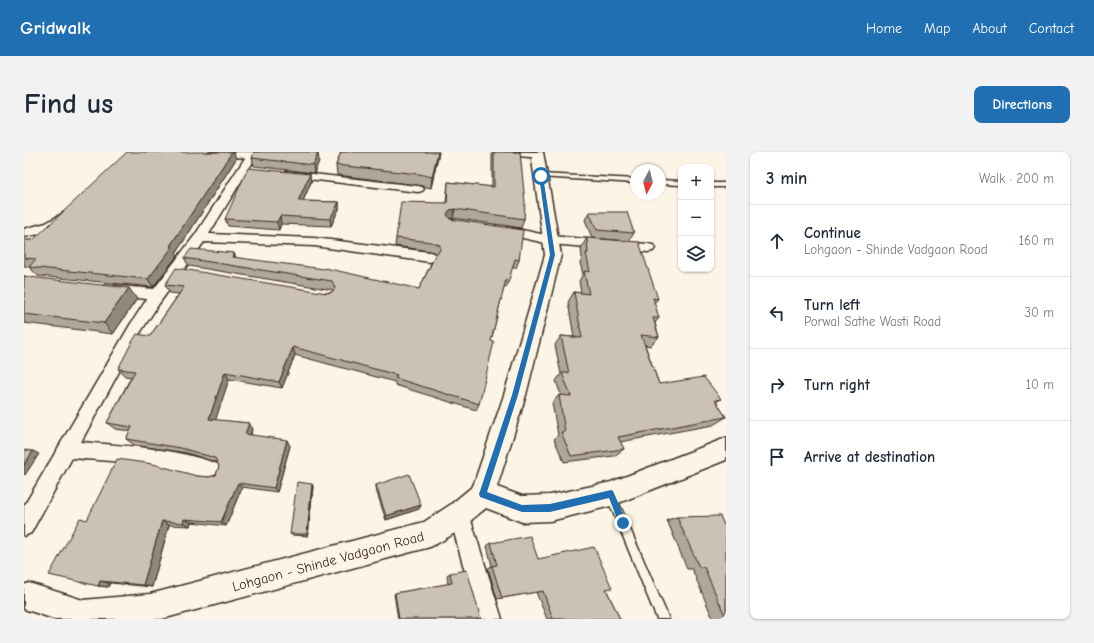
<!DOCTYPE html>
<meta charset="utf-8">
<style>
body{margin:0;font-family:"Comic Neue",sans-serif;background:#f2f2f3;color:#1f2937}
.controls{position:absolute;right:12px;top:12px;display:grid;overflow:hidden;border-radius:8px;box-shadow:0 1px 3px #0004}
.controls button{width:36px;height:36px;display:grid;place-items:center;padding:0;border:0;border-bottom:1px solid #e0e1e3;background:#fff;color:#1f2937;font:20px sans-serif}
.compass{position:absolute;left:606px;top:12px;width:36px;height:36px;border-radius:50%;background:#fff;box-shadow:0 1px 3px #0004;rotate:187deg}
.stop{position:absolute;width:12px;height:12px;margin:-9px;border:3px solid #1f6fb2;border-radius:50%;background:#fff}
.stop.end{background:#1f6fb2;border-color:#fff;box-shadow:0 1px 4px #0008}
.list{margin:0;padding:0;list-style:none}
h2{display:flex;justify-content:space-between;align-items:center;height:52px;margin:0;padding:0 16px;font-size:17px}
h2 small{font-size:13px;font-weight:400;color:#747a83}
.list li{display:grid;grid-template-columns:26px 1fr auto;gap:12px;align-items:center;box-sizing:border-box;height:72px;padding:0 16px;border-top:1px solid #e0e1e3}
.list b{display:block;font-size:15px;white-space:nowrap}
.list p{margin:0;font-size:13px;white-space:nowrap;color:#747a83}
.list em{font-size:13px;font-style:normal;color:#747a83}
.icon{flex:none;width:22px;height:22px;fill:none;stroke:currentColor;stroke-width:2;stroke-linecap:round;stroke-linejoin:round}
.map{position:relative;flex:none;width:702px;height:467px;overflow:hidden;border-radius:8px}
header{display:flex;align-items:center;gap:24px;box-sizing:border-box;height:56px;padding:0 20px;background:#1f6fb2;color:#fff}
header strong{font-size:19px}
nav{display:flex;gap:22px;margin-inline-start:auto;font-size:14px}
.intro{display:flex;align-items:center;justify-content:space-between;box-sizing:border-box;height:96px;padding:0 24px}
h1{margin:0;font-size:28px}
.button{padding:10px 18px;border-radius:8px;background:#1f6fb2;color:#fff;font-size:14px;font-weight:700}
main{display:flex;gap:24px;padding:0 24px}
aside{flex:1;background:#fff;border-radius:8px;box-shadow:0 1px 3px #0004}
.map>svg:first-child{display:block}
</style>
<header>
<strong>Gridwalk</strong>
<nav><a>Home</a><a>Map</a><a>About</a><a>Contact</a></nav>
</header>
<div class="intro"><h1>Find us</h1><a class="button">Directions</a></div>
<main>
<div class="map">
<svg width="702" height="467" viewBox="0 0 702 467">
<rect width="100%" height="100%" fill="#fcf5e5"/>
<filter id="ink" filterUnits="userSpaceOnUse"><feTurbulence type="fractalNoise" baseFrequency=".025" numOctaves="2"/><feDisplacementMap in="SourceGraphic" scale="8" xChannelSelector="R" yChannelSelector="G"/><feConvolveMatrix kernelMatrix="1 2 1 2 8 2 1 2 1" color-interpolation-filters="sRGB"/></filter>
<g filter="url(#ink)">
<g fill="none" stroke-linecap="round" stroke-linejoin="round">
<!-- service casing -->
<g stroke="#3b2a1e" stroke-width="3">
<g id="service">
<path d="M517,22L612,27V31L515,25L514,24Z"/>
<path d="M636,28L657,29V33L636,32Z"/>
<rect x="687" y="31" width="15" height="4"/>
<path d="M587,338L590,340L645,467H633L582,343L584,340Z"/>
</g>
</g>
<!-- minor casing -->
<g stroke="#3b2a1e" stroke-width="3">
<g id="minor">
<path d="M184,0H235L185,82L290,86L406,100L411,102L413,105L411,108L406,110L290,94L180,90L134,153L116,181L57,290C104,294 152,296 196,313L199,320L196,327C182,332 163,322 149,319C116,310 82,309 48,306L7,381L0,384V354L106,173L123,147L84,143L79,142L77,138L79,134L84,133L130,137L171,83L221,6L189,3Z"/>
<path d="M484,0H518L519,2C515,7 488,5 484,0Z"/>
<path d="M263,19L394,34L398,35L400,37L398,39L394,40L259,24L257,22Z"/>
<path d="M41,60L45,61L47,64C37,78 16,82 0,85V77L22,71Z"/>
<path d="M475,73L526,84L624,92L629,93L631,96L629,99L624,100L526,92L471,80L469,77L471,74Z"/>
<path d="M435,352L442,355L445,362L478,467H454L425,362L428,355Z"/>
</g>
</g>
<!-- tertiary casing -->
<g stroke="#3b2a1e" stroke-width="3">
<path id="tertiary" d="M507,0H519L537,103L502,243L473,335L498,344L526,343L587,330L702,286V308L587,354L526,369L498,370L462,356C445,370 427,386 406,395L138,467H30L0,457V433L5,431L59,448L126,442L400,370L426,353L449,334L480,243L521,103Z"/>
</g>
<!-- service -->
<use href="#service" fill="#fcf5e5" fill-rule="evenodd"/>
<!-- minor -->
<use href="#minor" fill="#fcf5e5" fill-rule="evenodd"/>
<!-- tertiary -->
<use href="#tertiary" fill="#fcf5e5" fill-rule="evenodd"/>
</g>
<!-- wall -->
<g fill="#afa79a" stroke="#3b2a1e">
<path d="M317,0H415L407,36L394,33L313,23L312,13Z"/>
<path d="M468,0H496L500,67L497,76L429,66H426L495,108L492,116L488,115L485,128L482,136L480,135L467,189L455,252L452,258L371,233V230L271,203L258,236L205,227L191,268L225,271L228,277L227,283L266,294L253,340L218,335L202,374L167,370L166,374L145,373L128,435L86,431L84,435L74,434L63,368L173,324L185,325L192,323L195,314L194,311L163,301L110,293L102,287L106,279L91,277L83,271L107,225L101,224L94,217L126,184L155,142L146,141L141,133L303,141L308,140L310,138H309L165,114L160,106L210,101L212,106L395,137L412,101L406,99L371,94L372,86L422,51L424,30L468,35Z"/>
<path d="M228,6L295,9L290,21L230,14Z"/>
<path d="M212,7L152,101L154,103L129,135L14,124L5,115H6L0,114V88H9Z"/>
<path d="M287,30L279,49L315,50V57L307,74L257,72L255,78L204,74L201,67Z"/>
<path d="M565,60L610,81L605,89L568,86L561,68Z"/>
<path d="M563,86L634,147L630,151L635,166L631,171L635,185L626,194L621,193L635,232L697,247L692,250L702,265L689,273L596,290L600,297L590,304L540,310L530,287L534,283L528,251L535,243H537L532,229L537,222L531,193L537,184L550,185L544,150L550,140L557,141L555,129L559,122L556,111L558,107L557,96Z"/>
<path d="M0,123L2,125L113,147L89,182L0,171Z"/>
<path d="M352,333L397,353L395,357L362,368L352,338Z"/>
<path d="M289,334L284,384L268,383L266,382Z"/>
<path d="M653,365L702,377V467H689L668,417H663L643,368Z"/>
<path d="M467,391L514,407L582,437L596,467H523L512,440L473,447L464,416L468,414L463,394Z"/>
<path d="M426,421L457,467H374L370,442L371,441L424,432L423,423Z"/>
</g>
<!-- shaded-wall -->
<g fill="#8f887d" stroke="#3b2a1e">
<path d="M208,0H210L212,7L152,101L154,103L129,135L124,127Z"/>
<path d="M414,0H415L407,36L408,25Z"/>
<path d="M294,1L295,9L290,21L289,13Z"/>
<path d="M286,22L287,30L276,56L274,49Z"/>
<path d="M315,50V57L307,74L306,67Z"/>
<path d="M431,57L429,66L425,67L423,62L426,58Z"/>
<path d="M256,64L257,72L255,78L253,70Z"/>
<path d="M210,101L213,110L208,105Z"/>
<path d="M105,136L113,147L89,182L80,171Z"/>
<path d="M269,195L271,203L258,236L255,230Z"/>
<path d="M201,220L205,227L190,273L185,267Z"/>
<path d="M225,271L228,277L225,288L221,282Z"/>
<path d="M263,288L266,294L253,340L250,336Z"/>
<path d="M9,299L15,302L1,323L0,322V313Z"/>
<path d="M214,331L218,335L202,374L197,370Z"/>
<path d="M288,332L289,334L284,384L283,382Z"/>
<path d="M397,353L395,357L362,368V364Z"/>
<path d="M160,367L167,370L166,374L159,371Z"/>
<path d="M138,369L145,373L128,435L119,433Z"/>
<path d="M76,429L86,431L84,435L74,434Z"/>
</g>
<!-- building -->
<g fill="#ccc2b3" stroke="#3b2a1e">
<path d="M103,0H208L146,94H149L124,127L5,115L12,107L0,106V88H9Z"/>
<path d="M230,0H285L294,1L289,13L228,6Z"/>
<path d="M317,0H414L408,25L395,22L312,13Z"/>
<path d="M470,0H496L501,50L500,67L431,57L426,58L423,62L426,67L499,78L495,108L491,107L485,128L482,127L467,189L470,190L455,252L371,226L373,223L269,195L255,230L201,220L185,267L225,271L221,282L263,288L250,336L214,331L197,370L160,367L159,371L138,369L119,433L76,429L74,434L25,423L56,366L63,368L93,307L129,312L173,324L185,325L192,323L195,314L191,306L157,296L102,287L108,275L83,271L111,219L94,217L107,192L113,182L126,184L160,135L141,133L152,116L303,141L308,140L311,136L308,129L160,106L167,97L210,101L208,105L300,117L301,116L395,137L412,102L416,98V93L407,90L372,86L377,50L423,51L424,30L470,35Z"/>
<path d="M224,16L286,22L274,49L315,50L306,67L256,64L253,70L201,67Z"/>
<path d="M565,60H603L610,81L573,78Z"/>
<path d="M563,86L615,90L634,147L629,146L635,166H629L635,185L617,183L635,232L680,225L697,247L691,248L702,265L594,285L600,297L547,304L537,280H541L535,243L547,244L538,221H545L537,184L558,186L550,140L565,142L560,119L566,120L562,101H564Z"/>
<path d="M0,124L5,125L105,136L80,171L0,162Z"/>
<path d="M0,298L9,299L0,313Z"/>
<path d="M385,322L397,353L362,364L352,333Z"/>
<path d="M273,330L288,332L283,382H266Z"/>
<path d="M696,364L702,377V466L680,415H675L653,365Z"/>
<path d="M506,384L514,407L570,395L588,436L582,437L596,467H529L519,439L478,446L468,414L473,413L467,391Z"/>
<path d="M443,418L457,467H375L371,441L428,431L426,421Z"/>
</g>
</g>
<!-- route -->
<path fill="#1f6fb2" d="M517,23L519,24L531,103L494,243L463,340L498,353L526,352L587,338L589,339L603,371L599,375L596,374L585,346L526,360H498L456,345L455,342L488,243L526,103L515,24Z"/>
<g text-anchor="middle" stroke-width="3" stroke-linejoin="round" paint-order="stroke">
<!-- street labels -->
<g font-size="14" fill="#3b2a1e" stroke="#fcf5e5">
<text transform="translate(304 409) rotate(-15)" y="5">Lohgaon - Shinde Vadgaon Road</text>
</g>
</g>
</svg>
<div class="controls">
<button>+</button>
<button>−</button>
<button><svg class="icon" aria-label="layers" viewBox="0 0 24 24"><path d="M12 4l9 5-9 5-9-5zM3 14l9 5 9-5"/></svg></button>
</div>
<svg class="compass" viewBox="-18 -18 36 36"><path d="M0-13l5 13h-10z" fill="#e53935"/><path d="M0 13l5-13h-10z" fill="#747a83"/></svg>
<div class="stop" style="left:517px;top:24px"></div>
<div class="stop end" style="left:599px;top:371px"></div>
</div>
<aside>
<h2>3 min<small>Walk · 200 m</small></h2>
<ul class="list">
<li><svg class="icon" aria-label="ahead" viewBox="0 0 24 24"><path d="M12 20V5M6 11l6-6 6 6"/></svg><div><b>Continue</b><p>Lohgaon - Shinde Vadgaon Road</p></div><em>160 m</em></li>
<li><svg class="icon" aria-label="left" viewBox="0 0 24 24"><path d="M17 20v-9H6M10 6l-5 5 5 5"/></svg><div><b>Turn left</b><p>Porwal Sathe Wasti Road</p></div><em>30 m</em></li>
<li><svg class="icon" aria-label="right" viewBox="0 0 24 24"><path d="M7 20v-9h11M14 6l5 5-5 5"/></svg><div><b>Turn right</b></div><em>10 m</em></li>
<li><svg class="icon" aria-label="arrive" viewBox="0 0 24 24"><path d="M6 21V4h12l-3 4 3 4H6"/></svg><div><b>Arrive at destination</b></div></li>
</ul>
</aside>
</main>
